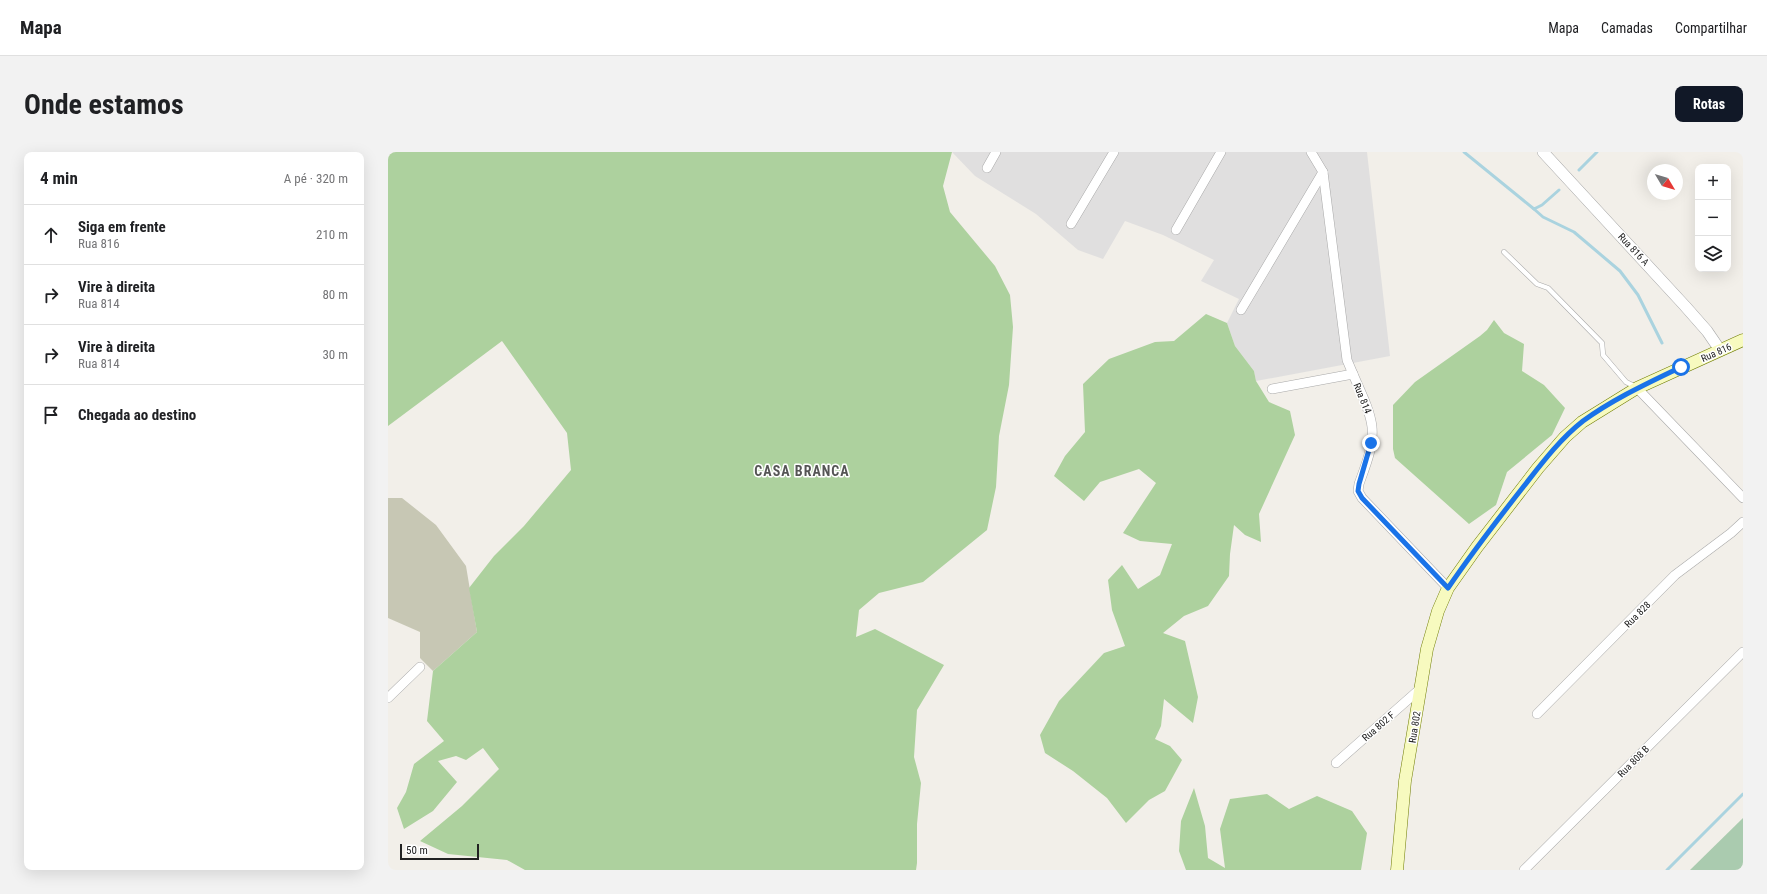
<!DOCTYPE html>
<html lang="pt">
<meta charset="utf-8">
<style>
body{margin:0;font-family:"Roboto Condensed",sans-serif;background:#f2f2f2;color:#202124}
.controls{position:absolute;right:12px;top:12px;display:grid;overflow:hidden;border-radius:8px;box-shadow:0 4px 16px #0002}
.controls button{width:36px;height:36px;display:grid;place-items:center;padding:0;border:0;border-bottom:1px solid #e0e0e0;background:#fff;color:#202124;font:20px sans-serif}
.compass{position:absolute;left:1259px;top:12px;width:36px;height:36px;border-radius:50%;background:#fff;box-shadow:0 4px 16px #0002;rotate:128deg}
.scale{position:absolute;left:12px;bottom:10px;width:79px;box-sizing:border-box;padding-left:4px;border:2px solid #222;border-top:0;font-size:11px;line-height:14px;white-space:nowrap;color:#222;-webkit-text-stroke:3px #fff;paint-order:stroke}
.stop{position:absolute;width:12px;height:12px;margin:-9px;border:3px solid #1a73e8;border-radius:50%;background:#fff}
.stop.end{background:#1a73e8;border-color:#fff;box-shadow:0 1px 4px #0008}
.list{margin:0;padding:0;list-style:none}
h2{display:flex;justify-content:space-between;align-items:center;height:52px;margin:0;padding:0 16px;font-size:17px}
h2 small{font-size:13px;font-weight:400;color:#757577}
.list li{display:grid;grid-template-columns:26px 1fr auto;gap:12px;align-items:center;box-sizing:border-box;height:60px;padding:0 16px;border-top:1px solid #e0e0e0}
.list b{display:block;font-size:15px;white-space:nowrap}
.list p{margin:0;font-size:13px;white-space:nowrap;color:#757577}
.list em{font-size:13px;font-style:normal;color:#757577}
.icon{flex:none;width:22px;height:22px;fill:none;stroke:currentColor;stroke-width:2;stroke-linecap:round;stroke-linejoin:round}
.map{position:relative;flex:none;width:1355px;height:718px;overflow:hidden;border-radius:8px}
header{display:flex;align-items:center;gap:24px;box-sizing:border-box;height:56px;padding:0 20px;background:#fff;border-bottom:1px solid #e0e0e0}
header strong{font-size:19px}
nav{display:flex;gap:22px;margin-inline-start:auto;font-size:14px}
.intro{display:flex;align-items:center;justify-content:space-between;box-sizing:border-box;height:96px;padding:0 24px}
h1{margin:0;font-size:28px}
.button{padding:10px 18px;border-radius:8px;background:#111827;color:#fff;font-size:14px;font-weight:700}
main{display:flex;gap:24px;padding:0 24px}
aside{flex:1;background:#fff;border-radius:8px;box-shadow:0 4px 16px #0002}
.map>svg:first-child{display:block}
</style>
<header>
<strong>Mapa</strong>
<nav><a>Mapa</a><a>Camadas</a><a>Compartilhar</a></nav>
</header>
<div class="intro"><h1>Onde estamos</h1><a class="button">Rotas</a></div>
<main>
<aside>
<h2>4 min<small>A pé · 320 m</small></h2>
<ul class="list">
<li><svg class="icon" aria-label="ahead" viewBox="0 0 24 24"><path d="M12 20V5M6 11l6-6 6 6"/></svg><div><b>Siga em frente</b><p>Rua 816</p></div><em>210 m</em></li>
<li><svg class="icon" aria-label="right" viewBox="0 0 24 24"><path d="M7 20v-9h11M14 6l5 5-5 5"/></svg><div><b>Vire à direita</b><p>Rua 814</p></div><em>80 m</em></li>
<li><svg class="icon" aria-label="right" viewBox="0 0 24 24"><path d="M7 20v-9h11M14 6l5 5-5 5"/></svg><div><b>Vire à direita</b><p>Rua 814</p></div><em>30 m</em></li>
<li><svg class="icon" aria-label="arrive" viewBox="0 0 24 24"><path d="M6 21V4h12l-3 4 3 4H6"/></svg><div><b>Chegada ao destino</b></div></li>
</ul>
</aside>
<div class="map">
<svg width="1355" height="718" viewBox="0 0 1355 718">
<rect width="100%" height="100%" fill="#f2efe9"/>
<!-- residential -->
<path fill="#e0dfdf" d="M564,0H979L1002,204L868,229L866,219L847,194L839,171L851,147L813,129L826,108L775,83L737,69L715,107L690,98L648,62L587,24Z"/>
<!-- construction -->
<path fill="#c7c7b4" d="M0,346H14L48,373L78,414L89,480L45,519L32,506V480L0,466Z"/>
<!-- forest -->
<g fill="#add19e">
<path d="M0,0H564L555,34L562,60L607,114L622,143L625,175L621,233L611,284L608,335L599,378L535,430L491,441L471,458L468,485L487,477L556,513L529,558L526,605L533,631L529,672V711L528,718H137L119,708L60,702L32,689L74,654L111,617L95,596L78,608L68,604L50,609L69,630L45,659L16,677L9,656L18,640L26,612L56,589L39,569L45,519L89,480L81,436L106,404L136,374L183,318L179,281L114,189L0,274Z"/>
<path d="M818,162L839,171L847,194L866,219L868,229L881,250L902,259L907,283L871,362L873,390L857,383L846,373L842,402L841,424L820,454L796,464L775,481L797,489L810,545L805,571L776,547L773,574L767,587L782,594L794,608L777,639L761,648L738,671L719,646L685,619L657,601L652,583L671,549L716,501L737,494L724,458L720,428L734,413L750,437L772,423L784,392L752,389L735,381L768,331L751,317L712,330L696,349L666,324L677,304L697,280L695,232L721,207L767,190L786,189Z"/>
<path d="M1106,168L1116,181L1136,192L1134,219L1156,233L1177,256L1164,283L1119,320L1108,353L1081,372L1007,306L1005,297V253L1027,230L1092,184L1099,178Z"/>
<path d="M806,636L817,674L820,706L837,716L832,677L842,647L879,642L901,657L929,644L964,659L979,681L973,718H798L791,699L793,669Z"/>
</g>
<!-- cemetery -->
<path fill="#aacbaf" d="M1355,666V718H1302Z"/>
<g fill="none" stroke-linecap="round" stroke-linejoin="round">
<!-- stream -->
<g stroke="#aad3df" stroke-width="3">
<path d="M1076,0L1146,57L1154,53L1171,38"/>
<path d="M1191,18L1209,0"/>
<path d="M1146,57L1155,65L1186,80L1232,119L1250,143L1274,191"/>
<path d="M1279,718L1355,642"/>
</g>
<!-- service casing -->
<g stroke="#a9a9a9" stroke-width="5.5">
<path id="service" d="M1116,100L1149,132L1160,136L1214,191L1215,203L1238,230L1248,235"/>
</g>
<!-- minor casing -->
<g stroke="#a9a9a9" stroke-width="10">
<g id="minor">
<path d="M923,0L935,20L959,208L965,222"/>
<path d="M599,16L608,0"/>
<path d="M683,72L726,0"/>
<path d="M788,78L833,0"/>
<path d="M853,158L935,20"/>
<path d="M1249,236L1355,346"/>
<path d="M884,237L965,222C972,239 982,257 984,275C986,294 977,315 971,332L970,339L974,346L1060,436"/>
<path d="M0,546L32,515"/>
<path d="M1149,562L1287,423L1343,381L1355,370"/>
<path d="M948,611L1032,537"/>
<path d="M1136,718L1355,500"/>
</g>
</g>
<!-- tertiary casing -->
<g stroke="#a9a9a9" stroke-width="12">
<path id="tertiary" d="M1155,0L1297,154L1319,179L1332,198"/>
</g>
<!-- secondary casing -->
<g stroke="#707d05" stroke-width="13">
<path id="secondary" d="M1009,718L1017,629L1039,497L1050,459L1060,436L1089,395L1150,316L1177,285L1194,270L1249,236L1355,188"/>
</g>
<!-- service -->
<use href="#service" stroke="#fff" stroke-width="4.5"/>
<!-- minor -->
<use href="#minor" stroke="#fff" stroke-width="9"/>
<!-- tertiary -->
<use href="#tertiary" stroke="#fff" stroke-width="11"/>
<!-- secondary -->
<use href="#secondary" stroke="#f7fabf" stroke-width="12"/>
</g>
<g fill="none" stroke-linecap="round" stroke-linejoin="round">
<!-- route -->
<path stroke="#1a73e8" stroke-width="5" d="M983,291L971,332L970,339L974,346L1060,436C1084,401 1110,367 1136,334C1154,311 1172,287 1195,269C1225,247 1260,231 1293,215"/>
</g>
<g text-anchor="middle" stroke-width="3" stroke-linejoin="round" paint-order="stroke">
<!-- street labels -->
<g font-size="10" fill="#222" stroke="#fff">
<text transform="translate(1246 97) rotate(47)" y="4">Rua 816 A</text>
<text transform="translate(1328 200) rotate(-24)" y="4">Rua 816</text>
<text transform="translate(975 246) rotate(68)" y="4">Rua 814</text>
<text transform="translate(1249 462) rotate(-45)" y="4">Rua 828</text>
<text transform="translate(990 574) rotate(-41)" y="4">Rua 802 F</text>
<text transform="translate(1026 575) rotate(-81)" y="4">Rua 802</text>
<text transform="translate(1245 609) rotate(-45)" y="4">Rua 808 B</text>
</g>
<!-- district labels -->
<g font-size="14" font-weight="bold" letter-spacing="1" fill="#555" stroke="#fff">
<text x="414" y="324">CASA BRANCA</text>
</g>
</g>
</svg>
<div class="controls">
<button>+</button>
<button>−</button>
<button><svg class="icon" aria-label="layers" viewBox="0 0 24 24"><path d="M12 4l9 5-9 5-9-5zM3 14l9 5 9-5"/></svg></button>
</div>
<svg class="compass" viewBox="-18 -18 36 36"><path d="M0-13l5 13h-10z" fill="#e53935"/><path d="M0 13l5-13h-10z" fill="#757577"/></svg>
<div class="scale">50 m</div>
<div class="stop" style="left:1293px;top:215px"></div>
<div class="stop end" style="left:983px;top:291px"></div>
</div>
</main>
